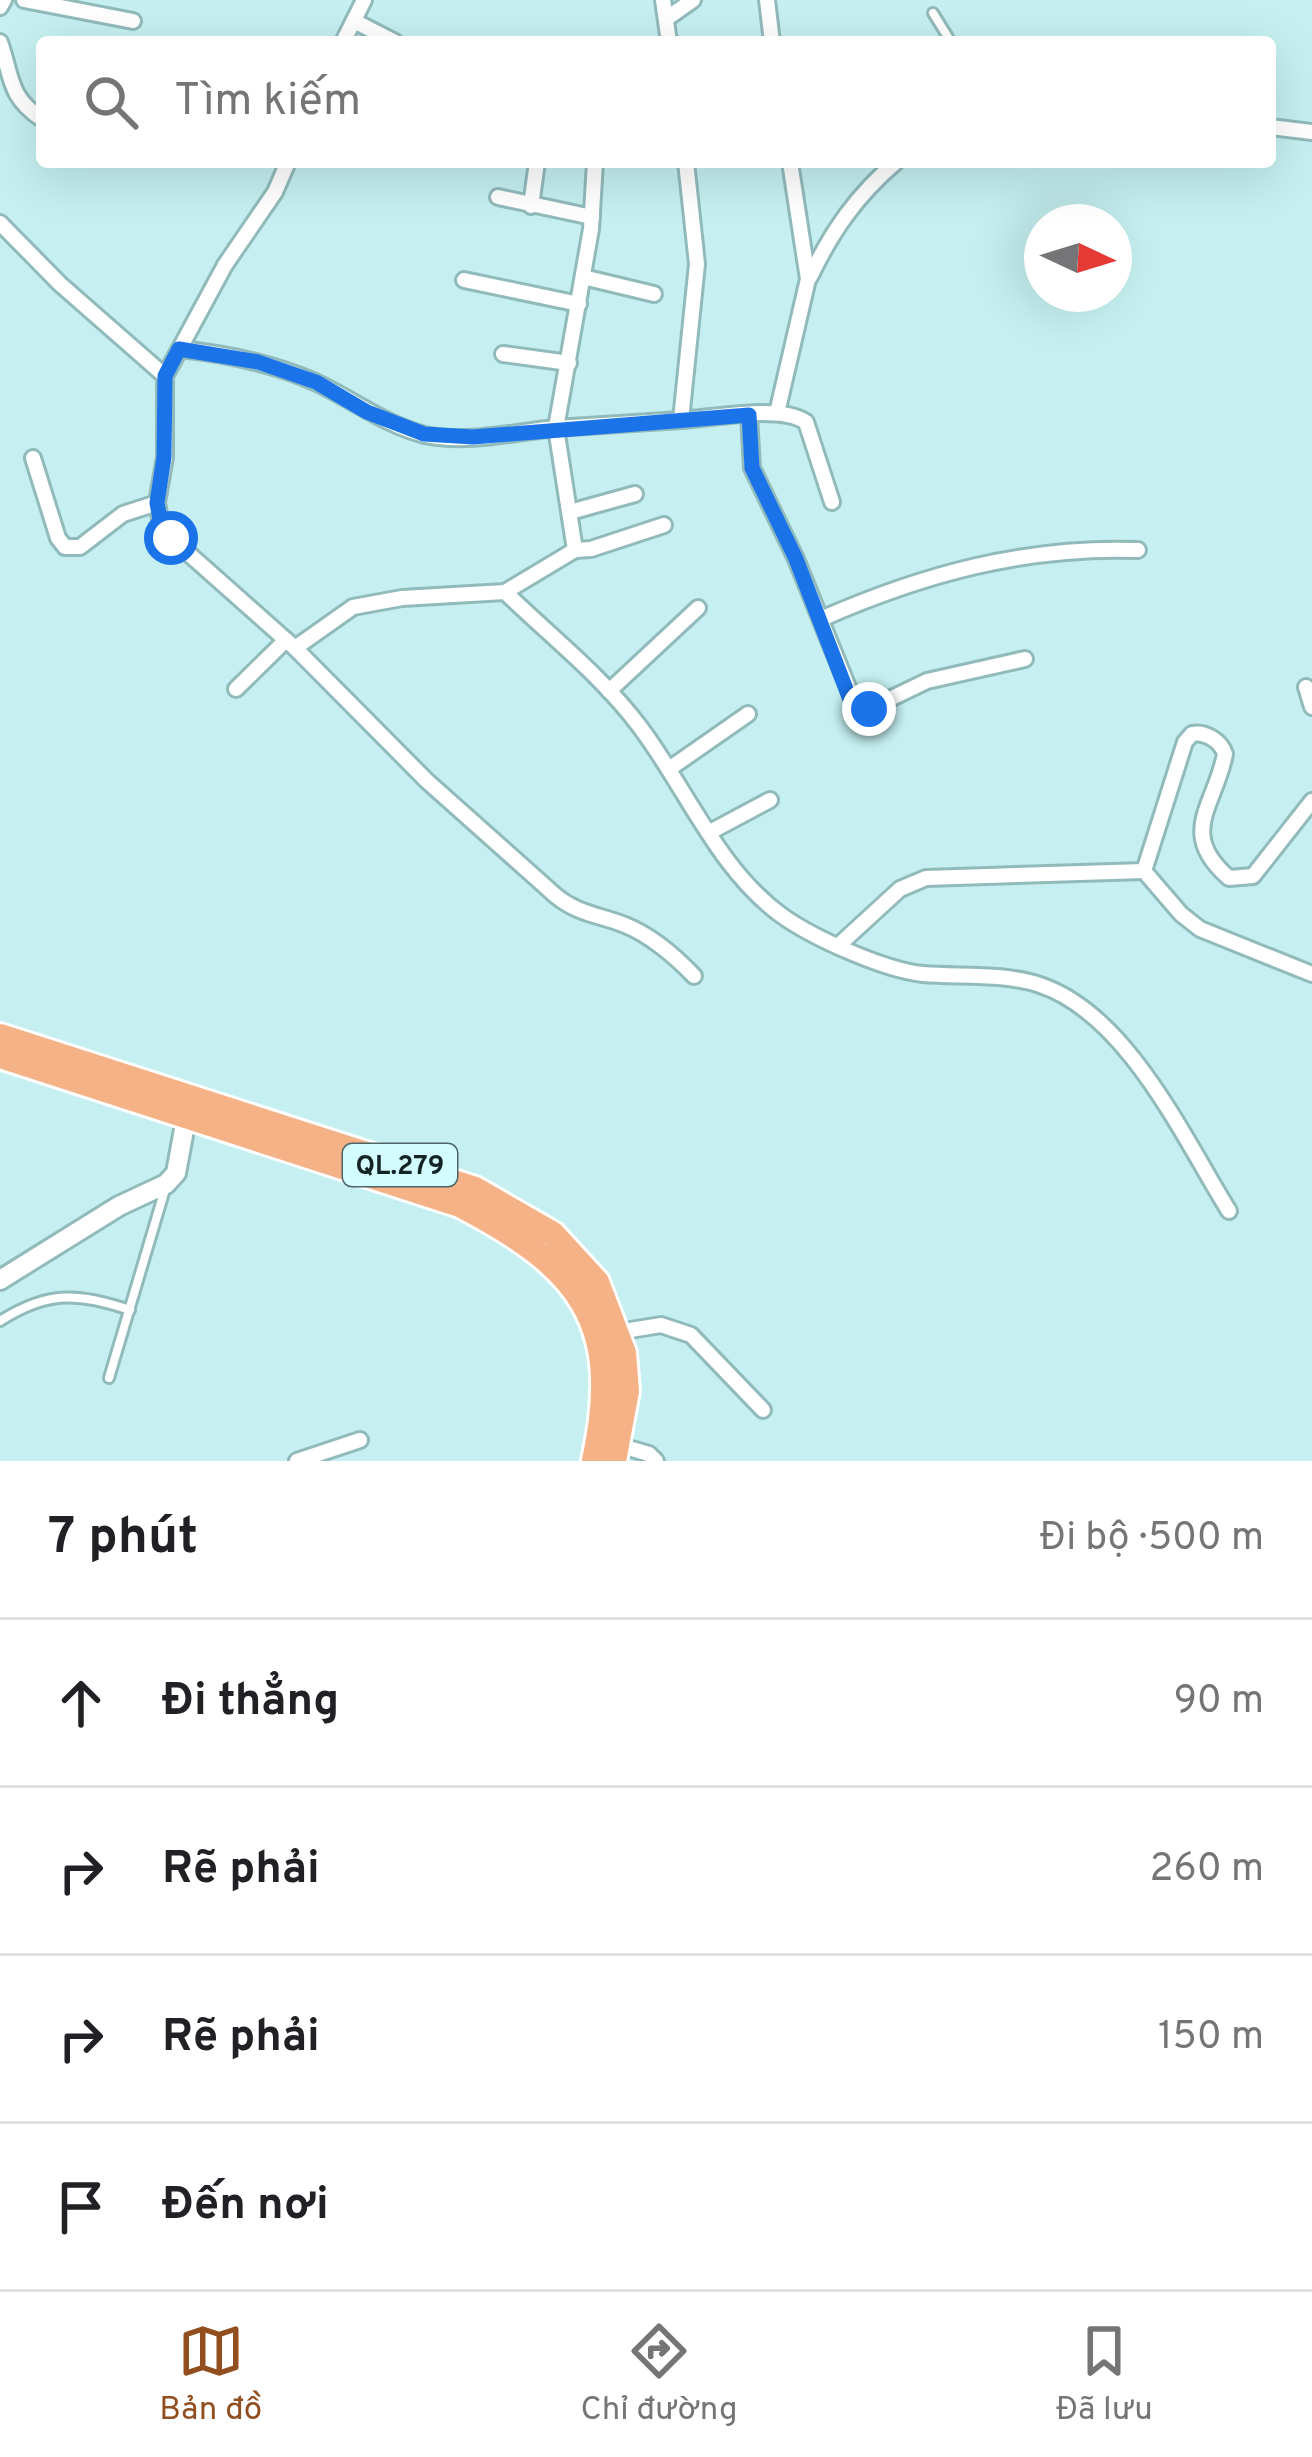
<!DOCTYPE html>
<html lang="vi">
<meta charset="utf-8">
<style>
body{margin:0;font-family:Overpass,sans-serif;background:#f6f6f6;color:#202124}
.compass{position:absolute;left:1024px;top:204px;width:108px;height:108px;border-radius:50%;background:#fff;box-shadow:0 12px 48px #0002;rotate:94deg}
.stop{position:absolute;width:36px;height:36px;margin:-27px;border:9px solid #1a73e8;border-radius:50%;background:#fff}
.stop.end{background:#1a73e8;border-color:#fff;box-shadow:0 3px 12px #0008}
.list{margin:0;padding:0;list-style:none}
h2{display:flex;justify-content:space-between;align-items:center;height:156px;margin:0;padding:0 48px;font-size:51px}
h2 small{font-size:39px;font-weight:400;color:#757577}
.list li{display:grid;grid-template-columns:78px 1fr auto;gap:36px;align-items:center;box-sizing:border-box;height:168px;padding:0 48px;border-top:3px solid #e0e0e0}
.list b{display:block;font-size:45px;white-space:nowrap}
.list em{font-size:39px;font-style:normal;color:#757577}
.icon{flex:none;width:66px;height:66px;fill:none;stroke:currentColor;stroke-width:2;stroke-linecap:round;stroke-linejoin:round}
.map{position:relative;flex:none;width:1312px;height:1461px;overflow:hidden}
.search{position:absolute;background:#fff;box-shadow:0 12px 48px #0002;left:36px;right:36px;top:36px;height:132px;display:flex;align-items:center;gap:30px;box-sizing:border-box;padding:0 42px;border-radius:12px;color:#757577;font-size:45px}
.sheet{height:828px;background:#fff}
nav{display:flex;justify-content:space-around;align-items:center;box-sizing:border-box;height:168px;border-top:3px solid #e0e0e0;background:#fff;font-size:33px;color:#757577}
nav a{display:grid;justify-items:center;gap:6px}
nav .on{color:#914e1f}
.map>svg:first-child{display:block}
</style>
<div class="map">
<svg width="1312" height="1461" viewBox="0 0 1312 1461">
<rect width="100%" height="100%" fill="#c5eff0"/>
<g fill="none" stroke-linecap="round" stroke-linejoin="round">
<!-- service casing -->
<g stroke="#91babb" stroke-width="14">
<g id="service">
<path d="M933,13L951,42"/>
<path d="M0,1321C49,1290 77,1293 130,1310"/>
<path d="M109,1378L166,1186"/>
</g>
</g>
<!-- minor casing -->
<g stroke="#91babb" stroke-width="20">
<g id="minor">
<path d="M24,0L133,21"/>
<path d="M663,0L669,42"/>
<path d="M767,0L772,42"/>
<path d="M0,7L4,0"/>
<path d="M666,19L693,0"/>
<path d="M354,21L395,42"/>
<path d="M0,42C12,76 8,97 42,119"/>
<path d="M343,42L364,0"/>
<path d="M1270,127L1312,132"/>
<path d="M686,162L697,264L681,420C714,418 780,404 806,422L832,502"/>
<path d="M498,197L592,217"/>
<path d="M531,206L537,162"/>
<path d="M0,223L60,284L165,376L225,265L275,192L288,162"/>
<path d="M583,277L654,294"/>
<path d="M810,277C832,231 857,195 896,162"/>
<path d="M464,280L579,304"/>
<path d="M180,349C227,354 272,363 315,382C352,399 385,425 425,435C466,444 515,432 556,428L591,229L595,162"/>
<path d="M503,354L569,363"/>
<path d="M165,376V457L157,503L160,519L171,538L295,648L427,781L556,896C578,914 600,915 625,925C650,935 676,957 694,976"/>
<path d="M777,413L808,279L790,162"/>
<path d="M749,415L752,468L796,559L856,707L869,709L927,681L1025,659"/>
<path d="M33,458L58,538L65,547H80L123,514L157,503"/>
<path d="M570,512L635,494"/>
<path d="M664,525L591,549L575,550L556,428L681,420"/>
<path d="M505,592C550,636 602,676 640,727C686,788 718,869 781,915C813,938 884,970 923,974C960,977 1005,973 1040,985C1127,1014 1183,1137 1229,1211"/>
<path d="M821,619C923,574 1026,546 1138,550"/>
<path d="M295,648L353,607L402,598L505,592L575,550"/>
<path d="M1306,687L1312,707"/>
<path d="M236,689L286,640"/>
<path d="M609,691L698,608"/>
<path d="M669,769L748,714"/>
<path d="M710,832L770,800"/>
<path d="M1144,871L1185,742L1192,734C1205,731 1221,741 1225,754C1215,806 1177,833 1229,878L1253,876L1312,801"/>
<path d="M1144,871L1181,914L1200,929L1312,974"/>
<path d="M840,944L900,889L926,878L1144,871"/>
<path d="M618,1332L661,1325L691,1335L763,1410"/>
<path d="M615,1444L649,1454L656,1461"/>
<path d="M297,1461L360,1440"/>
</g>
</g>
<!-- tertiary casing -->
<g stroke="#91babb" stroke-width="24">
<path id="tertiary" d="M0,1280L119,1206L166,1184L176,1173L188,1108"/>
</g>
<!-- trunk casing -->
<g stroke="#fff" stroke-width="30">
<g id="trunk">
<path d="M0,1036L475,1189L553,1234L597,1282L624,1353L627,1391L614,1461"/>
<path d="M0,1056L460,1205C581,1268 624,1322 594,1461"/>
</g>
</g>
<!-- service -->
<use href="#service" stroke="#fff" stroke-width="8"/>
<!-- minor -->
<use href="#minor" stroke="#fff" stroke-width="14"/>
<!-- tertiary -->
<use href="#tertiary" stroke="#fff" stroke-width="18"/>
<!-- trunk -->
<use href="#trunk" stroke="#f6b287" stroke-width="24"/>
</g>
<g fill="none" stroke-linecap="round" stroke-linejoin="round">
<!-- route -->
<path stroke="#1a73e8" stroke-width="15" d="M171,538L160,519L157,503L164,457L165,376L179,349L258,362L316,382L367,412L424,434L473,437L749,415L752,468L796,559L851,702L862,710L869,709"/>
</g>
<g text-anchor="middle" stroke-width="9" stroke-linejoin="round" paint-order="stroke">
<!-- shield labels -->
<rect fill="#d2fcfd" stroke="#4d6566" stroke-width="3" x="343" y="1144" width="114" height="42" rx="9"/>
<g font-size="27" font-weight="bold" fill="#142425">
<text x="400" y="1174">QL.279</text>
</g>
</g>
</svg>
<svg class="compass" viewBox="-18 -18 36 36"><path d="M0-13l5 13h-10z" fill="#e53935"/><path d="M0 13l5-13h-10z" fill="#757577"/></svg>
<div class="stop" style="left:171px;top:538px"></div>
<div class="stop end" style="left:869px;top:709px"></div>
<div class="search"><svg class="icon" aria-label="search" viewBox="0 0 24 24"><circle cx="10" cy="10" r="6"/><path d="M15 15l6 6"/></svg>Tìm kiếm</div>
</div>
<section class="sheet">
<h2>7 phút<small>Đi bộ · 500 m</small></h2>
<ul class="list">
<li><svg class="icon" aria-label="ahead" viewBox="0 0 24 24"><path d="M12 20V5M6 11l6-6 6 6"/></svg><div><b>Đi thẳng</b></div><em>90 m</em></li>
<li><svg class="icon" aria-label="right" viewBox="0 0 24 24"><path d="M7 20v-9h11M14 6l5 5-5 5"/></svg><div><b>Rẽ phải</b></div><em>260 m</em></li>
<li><svg class="icon" aria-label="right" viewBox="0 0 24 24"><path d="M7 20v-9h11M14 6l5 5-5 5"/></svg><div><b>Rẽ phải</b></div><em>150 m</em></li>
<li><svg class="icon" aria-label="arrive" viewBox="0 0 24 24"><path d="M6 21V4h12l-3 4 3 4H6"/></svg><div><b>Đến nơi</b></div></li>
</ul>
</section>
<nav>
<a class="on"><svg class="icon" aria-label="map" viewBox="0 0 24 24"><path d="M3 6l6-2 6 2 6-2v14l-6 2-6-2-6 2zM9 4v14M15 6v14"/></svg>Bản đồ</a>
<a><svg class="icon" aria-label="directions" viewBox="0 0 24 24"><path d="M12 3l9 9-9 9-9-9zM9 14v-3h6M13 9l2 2-2 2"/></svg>Chỉ đường</a>
<a><svg class="icon" aria-label="saved" viewBox="0 0 24 24"><path d="M7 4h10v16l-5-4-5 4z"/></svg>Đã lưu</a>
</nav>
